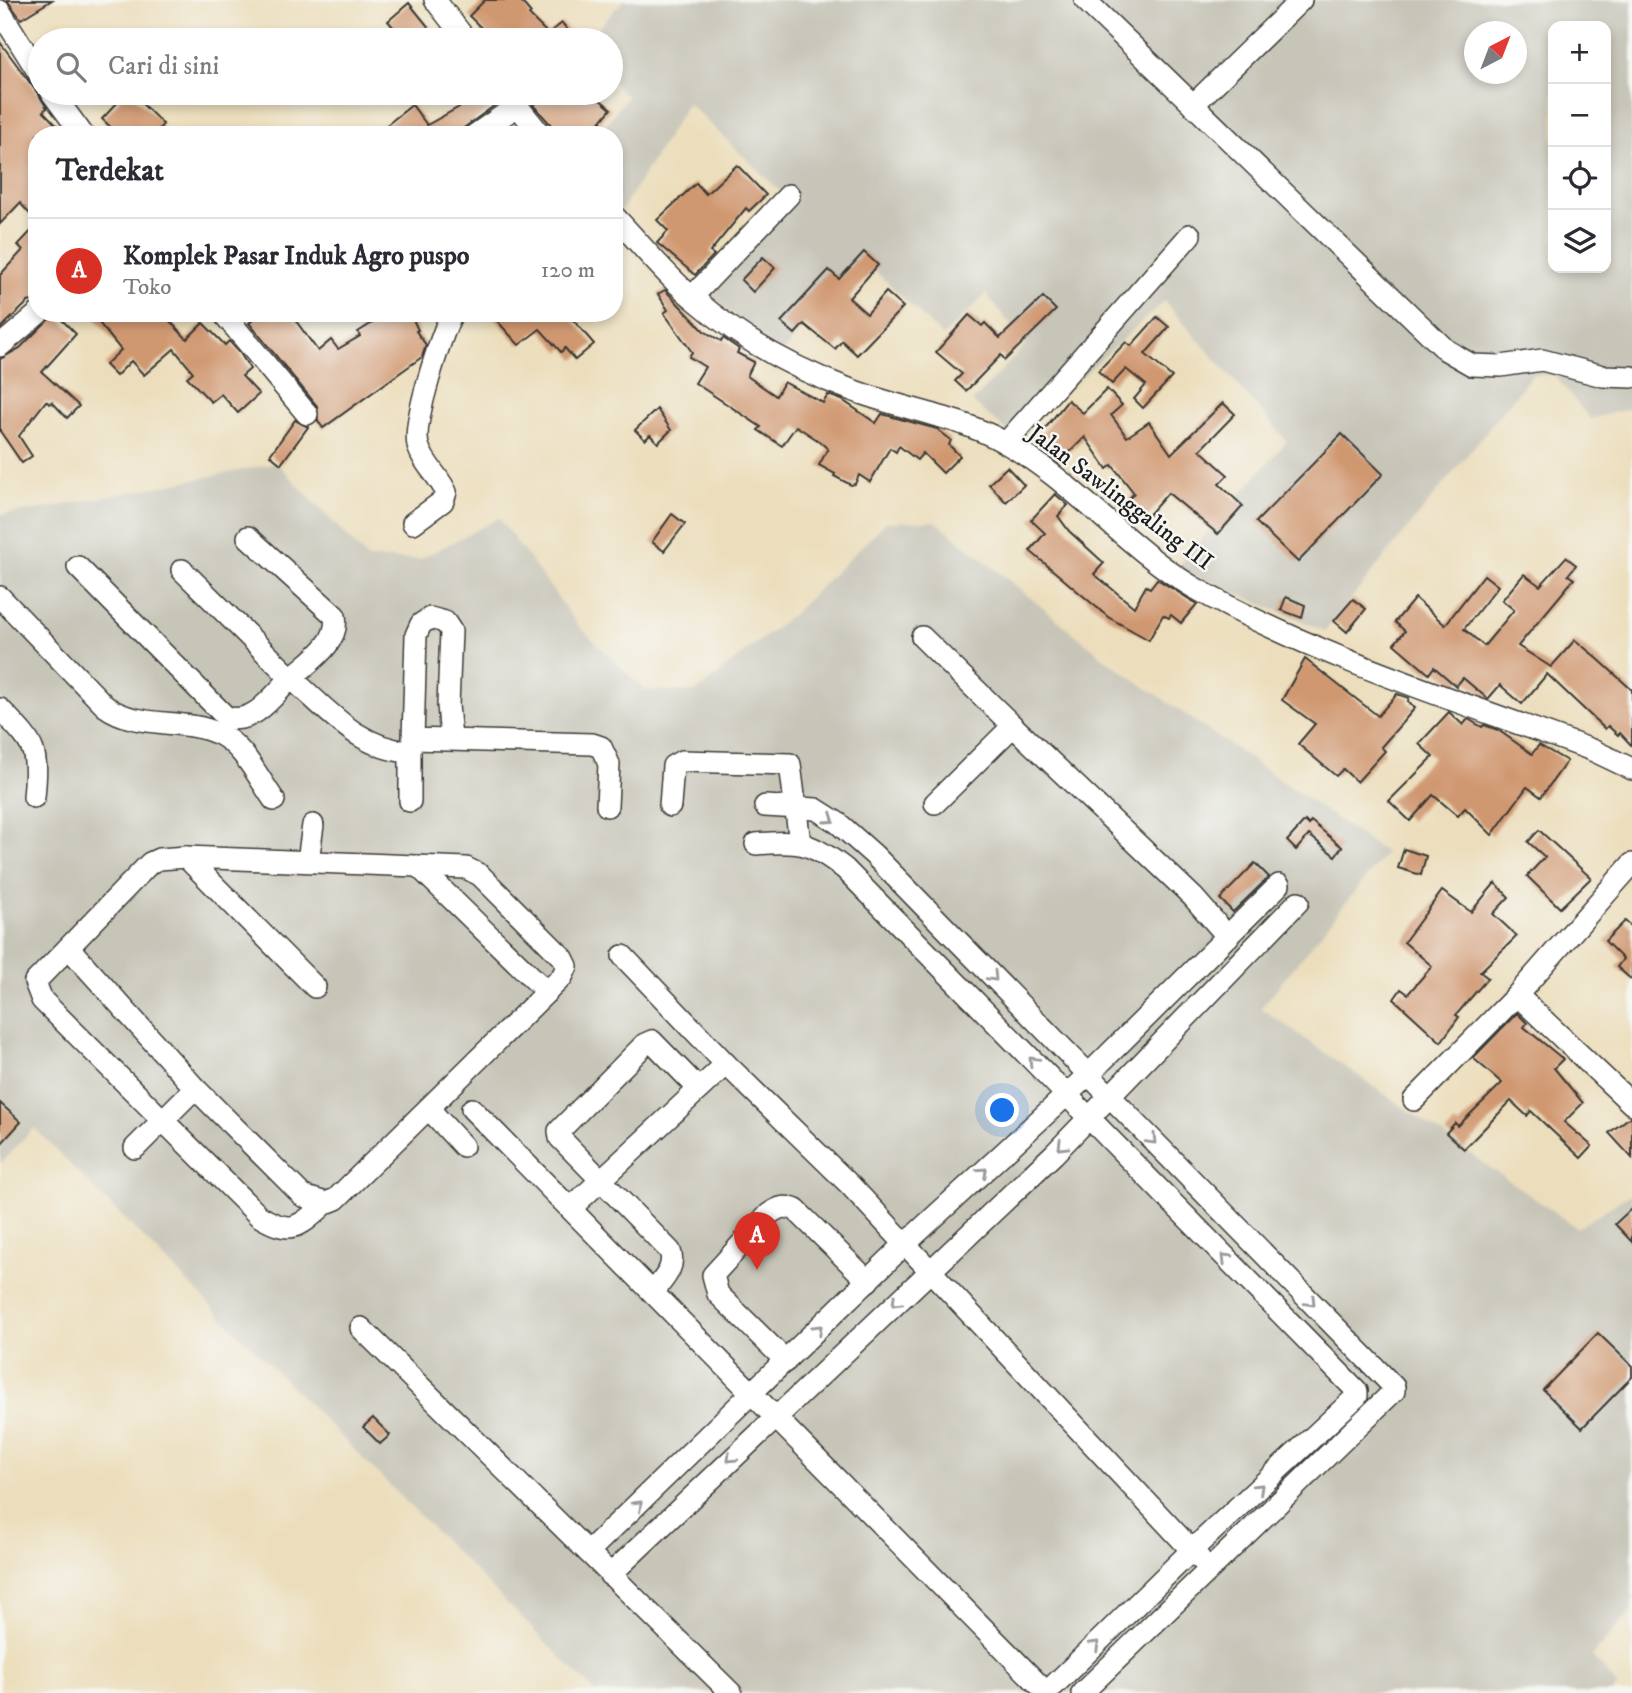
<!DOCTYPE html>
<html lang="id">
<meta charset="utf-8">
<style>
body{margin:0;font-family:"IM FELL DW Pica",serif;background:#f2f2f3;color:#2b2b33}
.controls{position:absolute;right:21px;top:21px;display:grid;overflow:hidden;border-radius:14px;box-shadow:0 4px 10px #0003}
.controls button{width:63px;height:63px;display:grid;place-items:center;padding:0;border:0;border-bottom:2px solid #e1e1e2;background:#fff;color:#2b2b33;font:35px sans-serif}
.compass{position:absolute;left:1464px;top:21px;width:63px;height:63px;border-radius:50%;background:#fff;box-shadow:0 4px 10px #0003;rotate:42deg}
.you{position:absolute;left:1003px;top:1111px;width:24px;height:24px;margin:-18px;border:5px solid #fff;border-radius:50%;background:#1a73e8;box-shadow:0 0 0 10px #1a73e833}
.badge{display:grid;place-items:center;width:46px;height:46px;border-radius:50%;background:#d93025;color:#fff;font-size:23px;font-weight:700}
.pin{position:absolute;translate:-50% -58px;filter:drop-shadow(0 2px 4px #0008)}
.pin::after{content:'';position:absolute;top:37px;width:24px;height:21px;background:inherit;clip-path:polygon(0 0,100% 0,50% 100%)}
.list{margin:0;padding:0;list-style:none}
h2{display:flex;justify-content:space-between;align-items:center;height:91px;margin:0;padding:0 28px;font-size:30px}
h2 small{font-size:23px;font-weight:400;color:#7c7c81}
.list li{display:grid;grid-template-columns:46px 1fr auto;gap:21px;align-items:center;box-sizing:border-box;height:105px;padding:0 28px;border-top:2px solid #e1e1e2}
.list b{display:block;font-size:26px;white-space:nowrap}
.list p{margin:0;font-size:23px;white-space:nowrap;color:#7c7c81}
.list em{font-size:23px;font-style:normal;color:#7c7c81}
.icon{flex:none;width:38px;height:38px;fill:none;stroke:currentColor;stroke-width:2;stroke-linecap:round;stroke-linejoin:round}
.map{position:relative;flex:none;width:1632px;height:1693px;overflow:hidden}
.search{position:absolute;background:#fff;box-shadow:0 4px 10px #0003;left:28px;top:28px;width:595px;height:77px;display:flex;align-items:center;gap:18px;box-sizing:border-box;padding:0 24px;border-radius:38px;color:#7c7c81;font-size:26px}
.panel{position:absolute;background:#fff;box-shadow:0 4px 10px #0003;left:28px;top:126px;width:595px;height:196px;border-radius:28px}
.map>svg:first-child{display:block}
</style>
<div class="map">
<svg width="1632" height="1693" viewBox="0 0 1632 1693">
<rect width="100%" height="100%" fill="#f6f6f2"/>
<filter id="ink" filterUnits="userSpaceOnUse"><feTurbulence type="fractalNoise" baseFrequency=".0143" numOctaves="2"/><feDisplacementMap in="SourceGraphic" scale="14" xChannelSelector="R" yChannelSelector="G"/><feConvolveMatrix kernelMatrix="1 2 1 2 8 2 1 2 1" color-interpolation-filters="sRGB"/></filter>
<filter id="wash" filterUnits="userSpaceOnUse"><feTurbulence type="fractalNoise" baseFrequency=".00686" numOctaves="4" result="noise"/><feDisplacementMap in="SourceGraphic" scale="28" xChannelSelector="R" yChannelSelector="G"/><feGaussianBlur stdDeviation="1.57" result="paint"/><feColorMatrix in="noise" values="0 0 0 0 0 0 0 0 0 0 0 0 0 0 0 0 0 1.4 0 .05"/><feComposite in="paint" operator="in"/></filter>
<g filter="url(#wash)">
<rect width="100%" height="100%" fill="#ecdebc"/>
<!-- industrial -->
<g fill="#c7c5b8" fill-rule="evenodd">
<path d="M624,0H1632V408L1590,419L1554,375H1532L1325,631L1177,568L1287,441L1164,301L1016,438L972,402L1026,344L986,294L943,337L861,257L781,354L699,287L783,194L688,103L621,211L614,204V135H597L627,97L611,79V40H587ZM1553,26H1606V268H1553ZM1474,32H1516V74H1474Z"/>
<path d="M277,463L368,559H420L499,518L578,625L644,690L696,692L794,613L886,522L936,521L1108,661L1386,853L1261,1008L1577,1228L1632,1193V1610L1592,1656L1618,1686L1611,1693H596L34,1128L0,1164V515L60,506Z"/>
</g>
<g id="blocks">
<!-- building -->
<g fill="#d09871">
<path d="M7,0H52L21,19Z"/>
<path d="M485,0H520L531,13L529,15L548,34L562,23L576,40H494L469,16Z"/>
<path d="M409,3L439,40H404L388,21Z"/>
<path d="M0,42L39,95L47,108L43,111L66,135H37V222L20,203L0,224Z"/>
<path d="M114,93H131L163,124L160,128L166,135H119L102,119L120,100Z"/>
<path d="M450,93H494L498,103L454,135H374L412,105L427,125L461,106Z"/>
<path d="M544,93H592L611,109L590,135H560L533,105Z"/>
<path d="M737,165L766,195L749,211L746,208L710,252L714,255L695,275L657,243L668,231L657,220L696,183L706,194Z"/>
<path d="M37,225V300L28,302L0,329V275L23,250L18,245Z"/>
<path d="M864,252L878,265L849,298L867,314L886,292L903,307L857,355L842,341L835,349L804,324L795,334L781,322L829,270L839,279Z"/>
<path d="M763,257L775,268L753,292L741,280Z"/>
<path d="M665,290L704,331L721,341L723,338L739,349L737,353L754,362L747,376L776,396L784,382L823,403L828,395L842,400L876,423L882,414L937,429L951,440L949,445L960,456L943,473L923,453L917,460L899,446L896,452L890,448L870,482L859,475L855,484L851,485L834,476L835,474L819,465L828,449L819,441L796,426L782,446L758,430L761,427L695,383L705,367L689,357L692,352L664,313L668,310L658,294Z"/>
<path d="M1043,297L1056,310L1005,360L1001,355L966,391L955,381L962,374L936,352L969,315L982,326L985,323L1000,338Z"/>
<path d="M55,313L76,334L42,372L79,406L67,418L52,402L50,404L46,401L19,436L32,456L22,463L0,431V359L20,348Z"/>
<path d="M91,313H162L187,339L203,323L225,345L229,341L240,353L250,369L242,376L259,394L238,413L221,394L211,402L187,377L193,372L174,349L144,375L131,361L116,376L105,365L121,350Z"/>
<path d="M247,313H290L318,351L331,340L338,349L360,336L358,332L388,313H410L418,330L416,331L426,345L422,357L323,428L318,421L317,406L249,323L252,321Z"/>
<path d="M490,313H567L594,344L575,360L565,348L561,352L540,329L519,345Z"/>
<path d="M1157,317L1169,327L1145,354L1172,377L1143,408L1134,399L1146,385L1126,369L1112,384L1098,371L1126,342L1131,346Z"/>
<path d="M1107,389L1122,405L1111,415L1127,437L1149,422L1171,454L1223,403L1235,414L1200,450L1228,475L1219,484L1243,506L1218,534L1168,493L1146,518L1128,500L1134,493L1112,465L1107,469L1085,437L1059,463L1035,441L1068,400L1083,413Z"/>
<path d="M657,409L671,430L658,443L650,435L645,440L635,430Z"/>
<path d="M295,420L308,427L281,464L270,455Z"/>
<path d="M1342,434L1383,474L1298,562L1256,522Z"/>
<path d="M1007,467L1024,485L1006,502L989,484Z"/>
<path d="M1055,494L1068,505L1058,516L1069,531L1104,563L1094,574L1134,607L1146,586L1150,588L1157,579L1197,604L1181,623L1171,615L1169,618L1163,615L1149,640L1108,617L1030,551L1045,533L1031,520Z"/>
<path d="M672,514L685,524L664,551L652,542Z"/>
<path d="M1566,557L1576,565L1568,575L1574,579L1518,646L1551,667L1575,640L1597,658L1632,690V746L1620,733L1618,735L1608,726L1605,729L1547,674L1522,704L1500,685L1488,699L1463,678L1456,686L1434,667L1429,674L1394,644L1405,631L1395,622L1415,598L1445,625L1484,575L1498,586L1464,629L1484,646L1514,610L1502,600L1524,574L1540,586Z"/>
<path d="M1286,597L1305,605L1302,618L1281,610Z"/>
<path d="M1353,599L1366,609L1347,632L1334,621Z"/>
<path d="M1305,659L1378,716L1397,694L1409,698L1408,702L1415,708L1381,747L1385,751L1357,782L1343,769L1336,776L1298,744L1315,724L1282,700Z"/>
<path d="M1449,712L1463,725L1468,719L1482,727L1484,725L1498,730L1532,754L1539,745L1567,761L1541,797L1527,787L1492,835L1465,808L1458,816L1433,795L1410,821L1389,801L1433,757L1419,744Z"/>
<path d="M1305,821L1309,825L1311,821L1342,847L1335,856L1309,835L1296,850L1287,841Z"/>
<path d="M1539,830L1591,878L1560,908L1527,876L1545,857L1528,842Z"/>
<path d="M1404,849L1426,856L1421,875L1398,868Z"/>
<path d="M1255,863L1269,877L1233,912L1220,899Z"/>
<path d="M1495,883L1509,897L1493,914L1517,936L1480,972L1488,978L1456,1015L1459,1017L1441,1042L1394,999L1401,989L1408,994L1432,966L1404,942L1442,891L1471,912Z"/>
<path d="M1625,921L1632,927V980L1617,967L1623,959L1605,941Z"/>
<path d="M1517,1013L1527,1023L1524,1027L1563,1059L1554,1068L1583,1103L1564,1122L1592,1146L1581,1158L1531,1111L1527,1116L1511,1101L1464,1149L1446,1133L1455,1123L1458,1126L1502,1083L1473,1058Z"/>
<path d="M0,1103L21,1122L0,1145Z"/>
<path d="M1630,1117H1632V1158L1609,1133Z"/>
<path d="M1632,1208V1242L1615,1224Z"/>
<path d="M1598,1333L1632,1366V1377L1582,1428L1543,1390Z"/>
<path d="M373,1418L390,1435L380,1444L363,1427Z"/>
</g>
</g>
</g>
<g filter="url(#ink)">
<use href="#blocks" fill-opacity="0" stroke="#3b3934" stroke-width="2"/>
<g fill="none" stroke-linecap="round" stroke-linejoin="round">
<!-- minor casing -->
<g stroke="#3b3934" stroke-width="24">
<g id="minor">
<path d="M435,0L466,40"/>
<path d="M1085,0L1446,350L1472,365L1501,366L1542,360L1603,376L1632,377"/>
<path d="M0,11L40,75"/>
<path d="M52,93L83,135"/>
<path d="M507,93L541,135"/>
<path d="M1193,105L1301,0"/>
<path d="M475,135L517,106"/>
<path d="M614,216C640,243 664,274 693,298C739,338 792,368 849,389C900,409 955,415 1004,442C1070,478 1127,548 1193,587C1313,656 1462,702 1592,750L1632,769"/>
<path d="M692,297L789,195"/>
<path d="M223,313L307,414"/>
<path d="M0,346L39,313"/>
<path d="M1006,443L1190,235"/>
<path d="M413,523L443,501L446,492C439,476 422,462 418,445C412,422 441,336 452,313"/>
<path d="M78,567L226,717C253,726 273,696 291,678C328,710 359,749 410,752V801"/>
<path d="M182,570L291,678C310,661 340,643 335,616L248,537"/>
<path d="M0,597L105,706C138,730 183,717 219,734C243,745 259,779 274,800"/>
<path d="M922,637L1013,726"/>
<path d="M0,709C34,745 39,746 34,797"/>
<path d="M451,738L448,705L451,631L445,622L430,618L421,624L416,635L413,739L592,744L601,747L609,764L607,806"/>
<path d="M935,803L1013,726L1193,897L1228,937"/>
<path d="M670,806L673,766L682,761L790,764L800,843"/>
<path d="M765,806L816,809L838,823L874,855L1394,1387V1391L1082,1693"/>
<path d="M756,844C799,840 811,842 845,869L1357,1391V1396L1192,1550L1046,1693"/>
<path d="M186,857L315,987"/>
<path d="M308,861L313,825"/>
<path d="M418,866L547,992"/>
<path d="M69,948L195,1088L303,1196L326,1203L336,1199L562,977L567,966L563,958L480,875L466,868L186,857L159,859L150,863L35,982L42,1000L259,1216C292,1236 299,1227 326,1203"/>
<path d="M623,956L726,1064L850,1185L1200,1559"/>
<path d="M1517,995L1632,1104"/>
<path d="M1414,1100L1517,995L1632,864"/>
<path d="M429,1109L463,1146"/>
<path d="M472,1109L1047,1693"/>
<path d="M135,1148L195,1088"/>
<path d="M571,1208L726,1064"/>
<path d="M654,1291C664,1278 676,1267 670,1251L560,1138L559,1131L645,1044L652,1041L699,1089"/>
<path d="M361,1328L731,1693"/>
<path d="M786,1361L718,1294L713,1275L769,1214C779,1207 785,1205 796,1210L868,1281"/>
<path d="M588,1552L904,1245L1088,1075L1279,885"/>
<path d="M610,1575L1054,1154L1298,902"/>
</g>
</g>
<!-- minor -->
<use href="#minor" stroke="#fff" stroke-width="21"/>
</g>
<!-- one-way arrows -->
<defs><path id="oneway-chevron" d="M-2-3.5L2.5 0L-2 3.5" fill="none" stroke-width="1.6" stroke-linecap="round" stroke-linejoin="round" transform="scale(1.75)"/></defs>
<g stroke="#999">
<use href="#oneway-chevron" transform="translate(830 819) rotate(35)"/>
<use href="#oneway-chevron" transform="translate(993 977) rotate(46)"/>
<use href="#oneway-chevron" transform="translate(1033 1061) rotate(-134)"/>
<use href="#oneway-chevron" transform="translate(1152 1140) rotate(46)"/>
<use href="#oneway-chevron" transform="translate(1062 1146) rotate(135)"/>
<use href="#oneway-chevron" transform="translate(983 1172) rotate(-43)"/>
<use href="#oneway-chevron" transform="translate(1226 1258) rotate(-135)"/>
<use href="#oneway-chevron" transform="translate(896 1302) rotate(136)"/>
<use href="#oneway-chevron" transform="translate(1311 1302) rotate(46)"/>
<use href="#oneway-chevron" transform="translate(818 1329) rotate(-44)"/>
<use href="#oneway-chevron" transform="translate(731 1458) rotate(136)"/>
<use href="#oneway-chevron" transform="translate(1259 1488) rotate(-43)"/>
<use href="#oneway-chevron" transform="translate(638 1505) rotate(-44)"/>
<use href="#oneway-chevron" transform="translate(1095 1645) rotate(-44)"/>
</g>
</g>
<g text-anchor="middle" stroke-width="5" stroke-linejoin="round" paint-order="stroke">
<!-- street labels -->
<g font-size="24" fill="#1c1c1c" stroke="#f6f6f2">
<text transform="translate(1121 497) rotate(37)" y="8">Jalan Sawlinggaling III</text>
</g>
</g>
</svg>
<div class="controls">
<button>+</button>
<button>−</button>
<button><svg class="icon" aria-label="locate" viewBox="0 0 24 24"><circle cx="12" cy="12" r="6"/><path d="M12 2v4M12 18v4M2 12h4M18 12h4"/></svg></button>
<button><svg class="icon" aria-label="layers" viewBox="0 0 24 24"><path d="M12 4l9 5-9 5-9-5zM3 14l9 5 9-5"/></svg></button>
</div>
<svg class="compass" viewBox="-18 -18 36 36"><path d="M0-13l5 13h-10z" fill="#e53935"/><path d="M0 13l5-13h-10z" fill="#7c7c81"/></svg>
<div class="you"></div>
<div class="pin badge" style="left:757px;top:1270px">A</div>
<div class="search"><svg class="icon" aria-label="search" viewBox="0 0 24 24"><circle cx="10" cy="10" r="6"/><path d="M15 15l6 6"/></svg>Cari di sini</div>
<section class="panel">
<h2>Terdekat<small></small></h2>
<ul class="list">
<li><span class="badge">A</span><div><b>Komplek Pasar Induk Agro puspo</b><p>Toko</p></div><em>120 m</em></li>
</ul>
</section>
</div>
